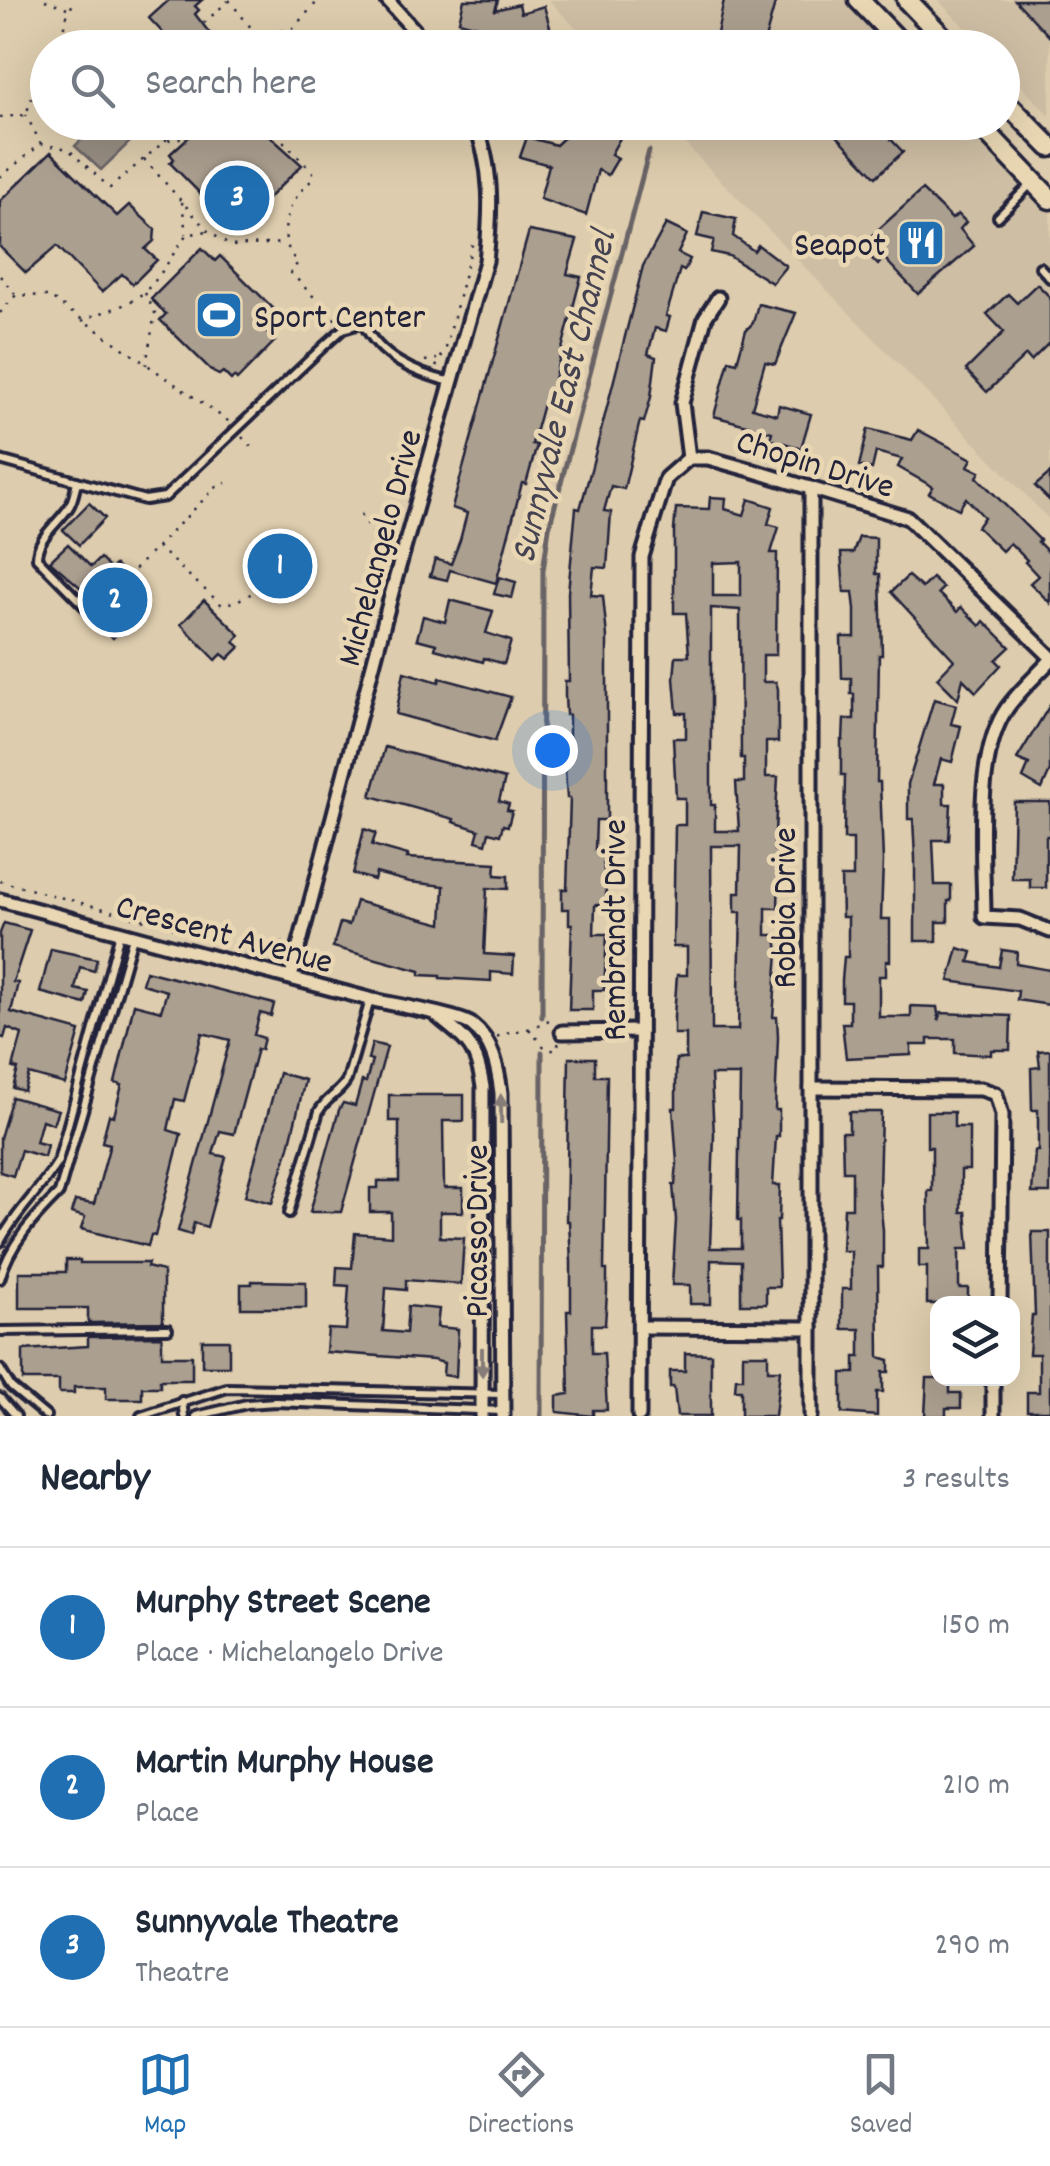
<!DOCTYPE html>
<meta charset="utf-8">
<style>
body{margin:0;font-family:Dekko,sans-serif;background:#f2f2f3;color:#1f2937}
.controls{position:absolute;right:30px;bottom:30px;display:grid;overflow:hidden;border-radius:20px;box-shadow:0 10px 40px #0002}
.controls button{width:90px;height:90px;display:grid;place-items:center;padding:0;border:0;border-bottom:2px solid #e0e1e3;background:#fff;color:#1f2937;font:50px sans-serif}
.you{position:absolute;left:552px;top:750px;width:35px;height:35px;margin:-25px;border:8px solid #fff;border-radius:50%;background:#1a73e8;box-shadow:0 0 0 15px #1a73e833}
.badge{display:grid;place-items:center;width:65px;height:65px;border-radius:50%;background:#1f6fb2;color:#fff;font-size:32px;font-weight:700}
.pin{position:absolute;translate:-50% -50%;border:5px solid #fff;box-shadow:0 2px 10px #0006}
.list{margin:0;padding:0;list-style:none}
h2{display:flex;justify-content:space-between;align-items:center;height:130px;margin:0;padding:0 40px;font-size:42px}
h2 small{font-size:32px;font-weight:400;color:#747a83}
.list li{display:grid;grid-template-columns:65px 1fr auto;gap:30px;align-items:center;box-sizing:border-box;height:160px;padding:0 40px;border-top:2px solid #e0e1e3}
.list b{display:block;font-size:38px;white-space:nowrap}
.list p{margin:0;font-size:32px;white-space:nowrap;color:#747a83}
.list em{font-size:32px;font-style:normal;color:#747a83}
.icon{flex:none;width:55px;height:55px;fill:none;stroke:currentColor;stroke-width:2;stroke-linecap:round;stroke-linejoin:round}
.map{position:relative;flex:none;width:1050px;height:1416px;overflow:hidden}
.search{position:absolute;background:#fff;box-shadow:0 10px 40px #0002;left:30px;right:30px;top:30px;height:110px;display:flex;align-items:center;gap:25px;box-sizing:border-box;padding:0 35px;border-radius:55px;color:#747a83;font-size:38px}
.sheet{height:610px;background:#fff}
nav{display:flex;justify-content:space-around;align-items:center;box-sizing:border-box;height:140px;border-top:2px solid #e0e1e3;background:#fff;font-size:28px;color:#747a83}
nav a{display:grid;justify-items:center;gap:5px}
nav .on{color:#1f6fb2}
.map>svg:first-child{display:block}
</style>
<div class="map">
<svg width="1050" height="1416" viewBox="0 0 1050 1416">
<rect width="100%" height="100%" fill="#ddccad"/>
<filter id="ink" filterUnits="userSpaceOnUse"><feTurbulence type="fractalNoise" baseFrequency=".01" numOctaves="2"/><feDisplacementMap in="SourceGraphic" scale="20" xChannelSelector="R" yChannelSelector="G"/><feConvolveMatrix kernelMatrix="1 2 1 2 8 2 1 2 1" color-interpolation-filters="sRGB"/></filter>
<g filter="url(#ink)">
<!-- built -->
<g fill="#cebea4">
<path d="M549,0H859L905,47H594Z"/>
<path d="M938,0H1050V116L1003,67L1002,48L984,47Z"/>
<path d="M665,123H977L1050,198V520Z"/>
</g>
<!-- water -->
<path fill="#988e83" stroke="#696366" stroke-width="2.5" d="M78,123H125L138,134L101,170L75,146L90,131Z"/>
<g fill="none" stroke-linecap="round" stroke-linejoin="round">
<!-- stream -->
<g stroke="#696366" stroke-width="5">
<path d="M542,1017L543,571L549,528L649,151"/>
<path d="M541,1416L542,1052"/>
</g>
</g>
<!-- building -->
<g fill="#ab9f8f" stroke="#22223b" stroke-width="2.5" fill-rule="evenodd">
<path d="M169,0H202L195,6L199,10L195,14L221,48H149L164,34L149,18Z"/>
<path d="M464,0H498L495,10L519,4L521,13L544,6L553,38L569,36L580,48H491L482,27L459,21Z"/>
<path d="M724,0H776L764,43L761,41L759,48H714Z"/>
<path d="M1015,0H1050V37Z"/>
<path d="M205,122H225L232,128L239,122H254L302,165L236,230L170,163L174,159L170,154Z"/>
<path d="M584,122H629L611,154L618,158L608,175L598,170L586,215L540,199L549,165L520,157L527,137L556,145L572,130L577,134Z"/>
<path d="M824,122H874L903,152L876,177Z"/>
<path d="M51,152L117,216L129,205L155,229L154,241L145,249L157,260L133,284L122,274L102,292L57,246L26,273L0,247V201Z"/>
<path d="M922,190L952,219L958,214L966,222L960,229L974,246L918,294L884,258L878,265L860,246Z"/>
<path d="M703,212L736,219L733,236L754,251L758,245L786,266L772,283L729,256L711,252L714,240L697,236Z"/>
<path d="M666,224L687,234L678,253L690,259L684,271L680,269L666,316L670,317L666,331L655,328L648,354L656,357L651,397L644,422L640,421L638,429L624,489L611,486L604,511L611,512L607,568L594,567L591,595L603,596L607,637V820H596L595,849H602L607,905H595L594,934H607L604,990H593V1010H569L572,924H569V909H562V889H567L570,798H567L563,741H569V715H566L565,696V681H569L568,593L576,508L580,509L592,466L643,266Z"/>
<path d="M529,231L577,240L567,274L581,277L549,398L545,397L532,444L537,445L526,484L522,483L496,583L450,570L447,580L430,576L435,559L451,564L460,540L467,513L452,508Z"/>
<path d="M202,248L215,261L220,256L277,312L273,317L278,322L267,333L275,341L237,380L234,377L231,380L223,372L219,375L213,372L160,320L166,314L151,299Z"/>
<path d="M1037,284L1050,297V342L1031,361L1026,355L987,392L966,370L1004,332L987,314L1008,294L1017,303Z"/>
<path d="M758,304L796,313L775,364L765,362L752,408L777,415L779,405L811,414L801,448L770,439L772,432L714,416L729,360L737,362L746,330L753,323Z"/>
<path d="M868,429L912,440L918,430L972,459L968,466L980,472L977,477L1040,540L1038,542L1050,554V603L1030,583L1038,576L1025,562L1027,560L1010,543L1002,551L977,527L984,517L966,498L959,509L929,493L933,487L898,467L902,459L876,452L872,469L859,466Z"/>
<path d="M1050,473V501L1035,486Z"/>
<path d="M710,497L726,498L725,509L744,515L749,499L773,507L768,524L779,527L771,553H777L776,655H763V682H776L778,689V742H766V777H778L774,850H777L779,870L778,908H766V935H776L778,953L773,1017H777L778,1037L775,1110H779V1136H776L773,1185H780L779,1220H777L779,1287H766V1304H741V1261L711,1260V1304H690V1285H672L676,1220L673,1185H675L677,1163L673,1108H676V1059H686V1034H674V1016L677,975H687V947H673L675,825H685V798H676L673,738H686V713H677L674,678L676,656H689L686,613H674V530L676,508L709,509ZM741,562V596H713V563ZM711,608L740,610L741,758H744V782H736L739,831H715V805H711ZM711,846H741L740,893H735V912H741L738,1030H712ZM711,1075H740L738,1220H741V1248H710L714,1135Z"/>
<path d="M89,503L105,518L79,545L63,530Z"/>
<path d="M859,537L876,538V574H880L882,655H879L877,782H880L883,861L881,919H890V961H886V976H879V1017H911V1006L937,1007L939,1021L941,1013L1011,1016L1010,1050H991V1055L955,1053V1039H928V1045H911V1055L846,1058L842,1023H850V1001H842V981L844,957H848V917H842L841,877H853V839H844L845,775H841V740H843L844,719H854V694H851V678H842L841,637H855V609L853,592H844L841,553H853Z"/>
<path d="M68,544L91,567L100,558L110,569L115,565L140,590L136,594L146,604L113,638L105,630L111,624L85,597L88,594L50,561Z"/>
<path d="M908,576L922,588L932,578L943,588L938,593L957,612L961,607L980,626L984,621L1010,647L996,660L1001,665L976,692L963,679L958,699L937,678L954,660L891,592Z"/>
<path d="M499,577L516,582L512,598L494,594Z"/>
<path d="M204,600L240,635L234,642L240,647L228,659L222,654L216,660L181,624Z"/>
<path d="M450,600L493,611L486,633L511,641L504,664L484,658L483,662L435,649L436,644L417,639L423,616L445,622Z"/>
<path d="M404,672L439,682L440,678L511,697L495,741L396,714Z"/>
<path d="M934,699L956,705L951,724L961,726L952,762L941,759L934,784H944V804H951L949,840H933L935,885H951V901H948V922H937V941H915V858L913,819H908V784Z"/>
<path d="M1050,705V771L1042,789L1023,778L1029,764L1017,759Z"/>
<path d="M385,747L505,779L499,801L509,804L507,810L512,811L508,826L503,825L500,835L489,832L486,844L476,841L479,830L453,822L454,819L371,796Z"/>
<path d="M1014,802H1050V836H1046V888H1030V879H1012Z"/>
<path d="M364,829L376,833L372,845L408,855L407,858L496,863L495,875L508,876V889L487,888L484,954L514,956L513,974L491,972V981L440,978V976L420,975V971L333,947L340,923L349,925L356,901L442,924L444,886L410,882L376,873L374,880L353,874Z"/>
<path d="M4,923L30,930L13,982L18,983L11,1012L80,1031L65,1084L29,1074L24,1091L13,1088L18,1069L13,1068L22,1034L7,1028L4,1038L0,1037V933Z"/>
<path d="M958,948L972,952L969,962L999,967L1002,950L1017,952L1016,964L1050,970V1005L1017,1000L1018,991L949,981Z"/>
<path d="M51,949L97,959L94,971L80,967L75,989L88,992L85,1004L40,992Z"/>
<path d="M146,971L274,1004L271,1016L260,1013L254,1035L264,1038L261,1050L257,1049L234,1134L220,1131L213,1154L226,1157L207,1227L194,1223L191,1235L178,1231L230,1040L202,1033L184,1101L175,1099L168,1130L181,1134L155,1236L151,1235L148,1246L81,1229L85,1217L71,1213L75,1201L94,1204L110,1144L102,1142L109,1115L114,1116L122,1085L115,1083L134,1004L161,1011L167,991L142,984Z"/>
<path d="M372,1043L387,1047L341,1212H310L339,1110L343,1103L355,1106L362,1081L366,1082L372,1060L368,1059Z"/>
<path d="M1050,1050V1193H1032L1035,1151H1038V1110H1032L1031,1068L1040,1067L1038,1051Z"/>
<path d="M569,1058H595V1076H607L604,1270H607V1292L605,1325H592V1353H604L607,1410H593V1416L557,1412V1396L569,1394L567,1311H571V1262L569,1221H566Z"/>
<path d="M279,1073L305,1080L289,1147L272,1203L245,1196Z"/>
<path d="M389,1095H464V1121H443L444,1188H463V1212H440V1237L464,1238L461,1284L406,1280V1290L386,1288L383,1331L406,1333L408,1306L439,1309L437,1327L458,1329L456,1377L443,1375L444,1363L433,1360L326,1352L328,1329L346,1330L349,1286L336,1285L337,1267L352,1268L355,1233L391,1236V1212H370V1188H378V1181H399V1121H389Z"/>
<path d="M12,1097L58,1110L53,1124L42,1120L36,1142L47,1145L44,1157L21,1150L13,1176L0,1172V1138Z"/>
<path d="M849,1112H881L879,1192L883,1230V1267H878L879,1357L889,1360V1372H883V1392H877V1416L842,1413V1373H855V1357H860V1329H842V1289H851V1251H842L844,1208H852V1171H843L842,1132H849Z"/>
<path d="M927,1112H954V1127H969V1170H961V1212H966L969,1249H959V1288H968V1304H927V1267H919V1249H929L928,1191H932V1147H927Z"/>
<path d="M1032,1232H1050V1411H1027V1392H1039V1354H1029L1032,1315H1035Z"/>
<path d="M66,1260H80V1263H148L147,1267L163,1271V1322L88,1323V1308H19V1272H66Z"/>
<path d="M252,1281L306,1282V1308H241V1284H252Z"/>
<path d="M162,1336V1356H192V1380H160V1387H142V1399H106V1387H74V1393H59V1380H23V1350L88,1346V1337Z"/>
<rect x="202" y="1340" width="27" height="26"/>
<path d="M685,1353L711,1354V1416H677L674,1387H670V1371H685Z"/>
<path d="M743,1354H768V1370H780L775,1416H741V1390H735L736,1378H743Z"/>
<path d="M927,1378H950V1393H961V1408H946V1416H925Z"/>
</g>
<g fill="none" stroke-linecap="round" stroke-linejoin="round">
<!-- lane casing -->
<g stroke="#22223b" stroke-width="14">
<g id="lane">
<path d="M998,217L1033,182"/>
<path d="M1040,267L1050,278"/>
<path d="M0,460L145,500L165,497L324,346L343,329L363,323C380,358 414,373 451,382"/>
<path d="M77,481C75,490 74,499 69,507C58,524 37,537 37,558L95,617"/>
<path d="M289,1213L319,1111C327,1097 339,1094 347,1080L370,1000"/>
<path d="M0,1242C16,1211 41,1190 58,1161L120,933"/>
<path d="M0,1279C9,1245 34,1218 59,1193L133,937"/>
<path d="M0,1331L168,1329"/>
<path d="M0,1369L11,1387L46,1416"/>
<path d="M0,1398L16,1416"/>
<path d="M182,1401L184,1416"/>
<path d="M141,1416L227,1388L503,1394"/>
<path d="M196,1416L247,1404L276,1402L502,1411"/>
</g>
</g>
<!-- street casing -->
<g stroke="#22223b" stroke-width="19">
<g id="street">
<path d="M387,0L430,48"/>
<path d="M477,129L495,122"/>
<path d="M689,458H708L751,470L908,518L1050,656"/>
<path d="M689,458L682,403L705,318L718,298"/>
<path d="M811,488V1416"/>
<path d="M1050,661C1036,676 1019,691 1007,708C973,756 984,858 984,917L1020,919L1050,931"/>
<path d="M0,900C123,934 246,966 369,999C390,1004 460,1016 472,1025C493,1041 498,1069 501,1093L503,1416"/>
<path d="M291,977L396,577L486,261C491,214 494,167 474,122"/>
<path d="M437,1016C469,1042 476,1045 483,1087L482,1416"/>
<path d="M562,1032L640,1031"/>
<path d="M811,1088L981,1089L996,1094L1002,1115L1000,1304"/>
<path d="M640,1327L811,1328"/>
<path d="M639,1416L642,557L666,478L689,458"/>
<path d="M993,1416V1378"/>
</g>
</g>
<!-- primary casing -->
<g stroke="#22223b" stroke-width="25">
<g id="primary">
<path d="M859,0L905,48"/>
<path d="M907,0L953,48"/>
<path d="M1002,98L1050,147"/>
<path d="M977,122L1050,199"/>
</g>
</g>
<!-- path -->
<g stroke="#22223b" stroke-width="2.5" stroke-dasharray="2.5 8" stroke-linecap="butt">
<path d="M45,0L67,8"/>
<path d="M229,0L256,34"/>
<path d="M204,23L228,1"/>
<path d="M62,48C62,29 65,14 76,0"/>
<path d="M245,48C265,27 270,35 293,28L319,0"/>
<path d="M0,117L26,115L34,90L48,80"/>
<path d="M261,122L275,127L279,137L313,172L311,181C287,201 274,238 298,263L290,272L336,320"/>
<path d="M168,140L182,138L196,122"/>
<path d="M41,144L68,149L110,188L166,140L165,124"/>
<path d="M144,159L208,231L230,246L285,243"/>
<path d="M0,177L41,144L26,115"/>
<path d="M182,202L186,234"/>
<path d="M0,276L15,294"/>
<path d="M145,293L155,313L146,365"/>
<path d="M0,313L16,295L48,296L231,423"/>
<path d="M82,321C99,312 119,309 135,299C159,283 170,257 186,235L207,231"/>
<path d="M425,361L437,359"/>
<path d="M436,367L446,348L474,237"/>
<path d="M242,437L251,447"/>
<path d="M361,514L374,534L384,566"/>
<path d="M157,547L222,605C278,591 250,573 285,547"/>
<path d="M127,577L217,486L226,483"/>
<path d="M0,881L260,951H274L286,940"/>
<path d="M529,1029L545,1048L556,1051L559,1042"/>
<path d="M497,1037C509,1030 519,1032 531,1028C540,1025 545,1020 555,1019"/>
</g>
<!-- lane -->
<use href="#lane" stroke="#e9d7b4" stroke-width="6"/>
<!-- street -->
<use href="#street" stroke="#e9d7b4" stroke-width="11"/>
<!-- primary -->
<use href="#primary" stroke="#e9d7b4" stroke-width="18"/>
</g>
<!-- one-way arrows -->
<defs><path id="oneway-solid" d="M-6-.8H1V-3.2L6.5 0L1 3.2V.8H-6Z" transform="scale(2.5)"/></defs>
<g fill="#867c78">
<use href="#oneway-solid" transform="translate(501 1109) rotate(-91)"/>
<use href="#oneway-solid" transform="translate(482 1362) rotate(90)"/>
</g>
</g>
<!-- icons -->
<defs>
<g id="restaurant-square" transform="scale(2.5)"><rect x="-9" y="-9" width="18" height="18" rx="4" fill="#1f6fb2" stroke="#e9d7b4"/><path d="M-5-6h1v4h1v-4h1v4h1v-4h1v5L-1.5 .5V6h-2V.5L-5-1ZM5-6V6H3V1.5H1.5Q1.5-4 5-6Z" fill="#fff"/></g>
<g id="stadium-square" transform="scale(2.5)"><rect x="-9" y="-9" width="18" height="18" rx="4" fill="#1f6fb2" stroke="#e9d7b4"/><path d="M0-5a6.5 5 0 1 0 0 10a6.5 5 0 1 0 0-10ZM-3.5-1.8h7v3.6h-7Z" fill="#fff"/></g>
</defs>
<g fill-rule="evenodd">
<use href="#restaurant-square" x="921" y="243"/>
<use href="#stadium-square" x="219" y="315"/>
</g>
<g text-anchor="middle" stroke-width="9" stroke-linejoin="round" paint-order="stroke">
<!-- poi labels -->
<g font-size="35" fill="#22223b" stroke="#e9d7b4" text-anchor="end">
<text x="886" y="255">Seapot</text>
<text x="254" y="327" text-anchor="start">Sport Center</text>
</g>
<!-- street labels -->
<g font-size="35" fill="#22223b" stroke="#e9d7b4">
<text transform="translate(816 462) rotate(17)" y="12">Chopin Drive</text>
<text transform="translate(378 547) rotate(-75)" y="12">Michelangelo Drive</text>
<text transform="translate(783 908) rotate(-90)" y="12">Robbia Drive</text>
<text transform="translate(613 930) rotate(-90)" y="12">Rembrandt Drive</text>
<text transform="translate(225 932) rotate(15)" y="12">Crescent Avenue</text>
<text transform="translate(475 1231) rotate(-90)" y="12">Picasso Drive</text>
</g>
<!-- water labels -->
<g font-size="38" font-style="italic" fill="#454251" stroke="#e9d7b4">
<text transform="translate(561 396) rotate(-76)" y="13">Sunnyvale East Channel</text>
</g>
</g>
</svg>
<div class="controls">
<button><svg class="icon" aria-label="layers" viewBox="0 0 24 24"><path d="M12 4l9 5-9 5-9-5zM3 14l9 5 9-5"/></svg></button>
</div>
<div class="you"></div>
<div class="pin badge" style="left:280px;top:566px">1</div>
<div class="pin badge" style="left:115px;top:600px">2</div>
<div class="pin badge" style="left:237px;top:198px">3</div>
<div class="search"><svg class="icon" aria-label="search" viewBox="0 0 24 24"><circle cx="10" cy="10" r="6"/><path d="M15 15l6 6"/></svg>Search here</div>
</div>
<section class="sheet">
<h2>Nearby<small>3 results</small></h2>
<ul class="list">
<li><span class="badge">1</span><div><b>Murphy Street Scene</b><p>Place · Michelangelo Drive</p></div><em>150 m</em></li>
<li><span class="badge">2</span><div><b>Martin Murphy House</b><p>Place</p></div><em>210 m</em></li>
<li><span class="badge">3</span><div><b>Sunnyvale Theatre</b><p>Theatre</p></div><em>290 m</em></li>
</ul>
</section>
<nav>
<a class="on"><svg class="icon" aria-label="map" viewBox="0 0 24 24"><path d="M3 6l6-2 6 2 6-2v14l-6 2-6-2-6 2zM9 4v14M15 6v14"/></svg>Map</a>
<a><svg class="icon" aria-label="directions" viewBox="0 0 24 24"><path d="M12 3l9 9-9 9-9-9zM9 14v-3h6M13 9l2 2-2 2"/></svg>Directions</a>
<a><svg class="icon" aria-label="saved" viewBox="0 0 24 24"><path d="M7 4h10v16l-5-4-5 4z"/></svg>Saved</a>
</nav>
